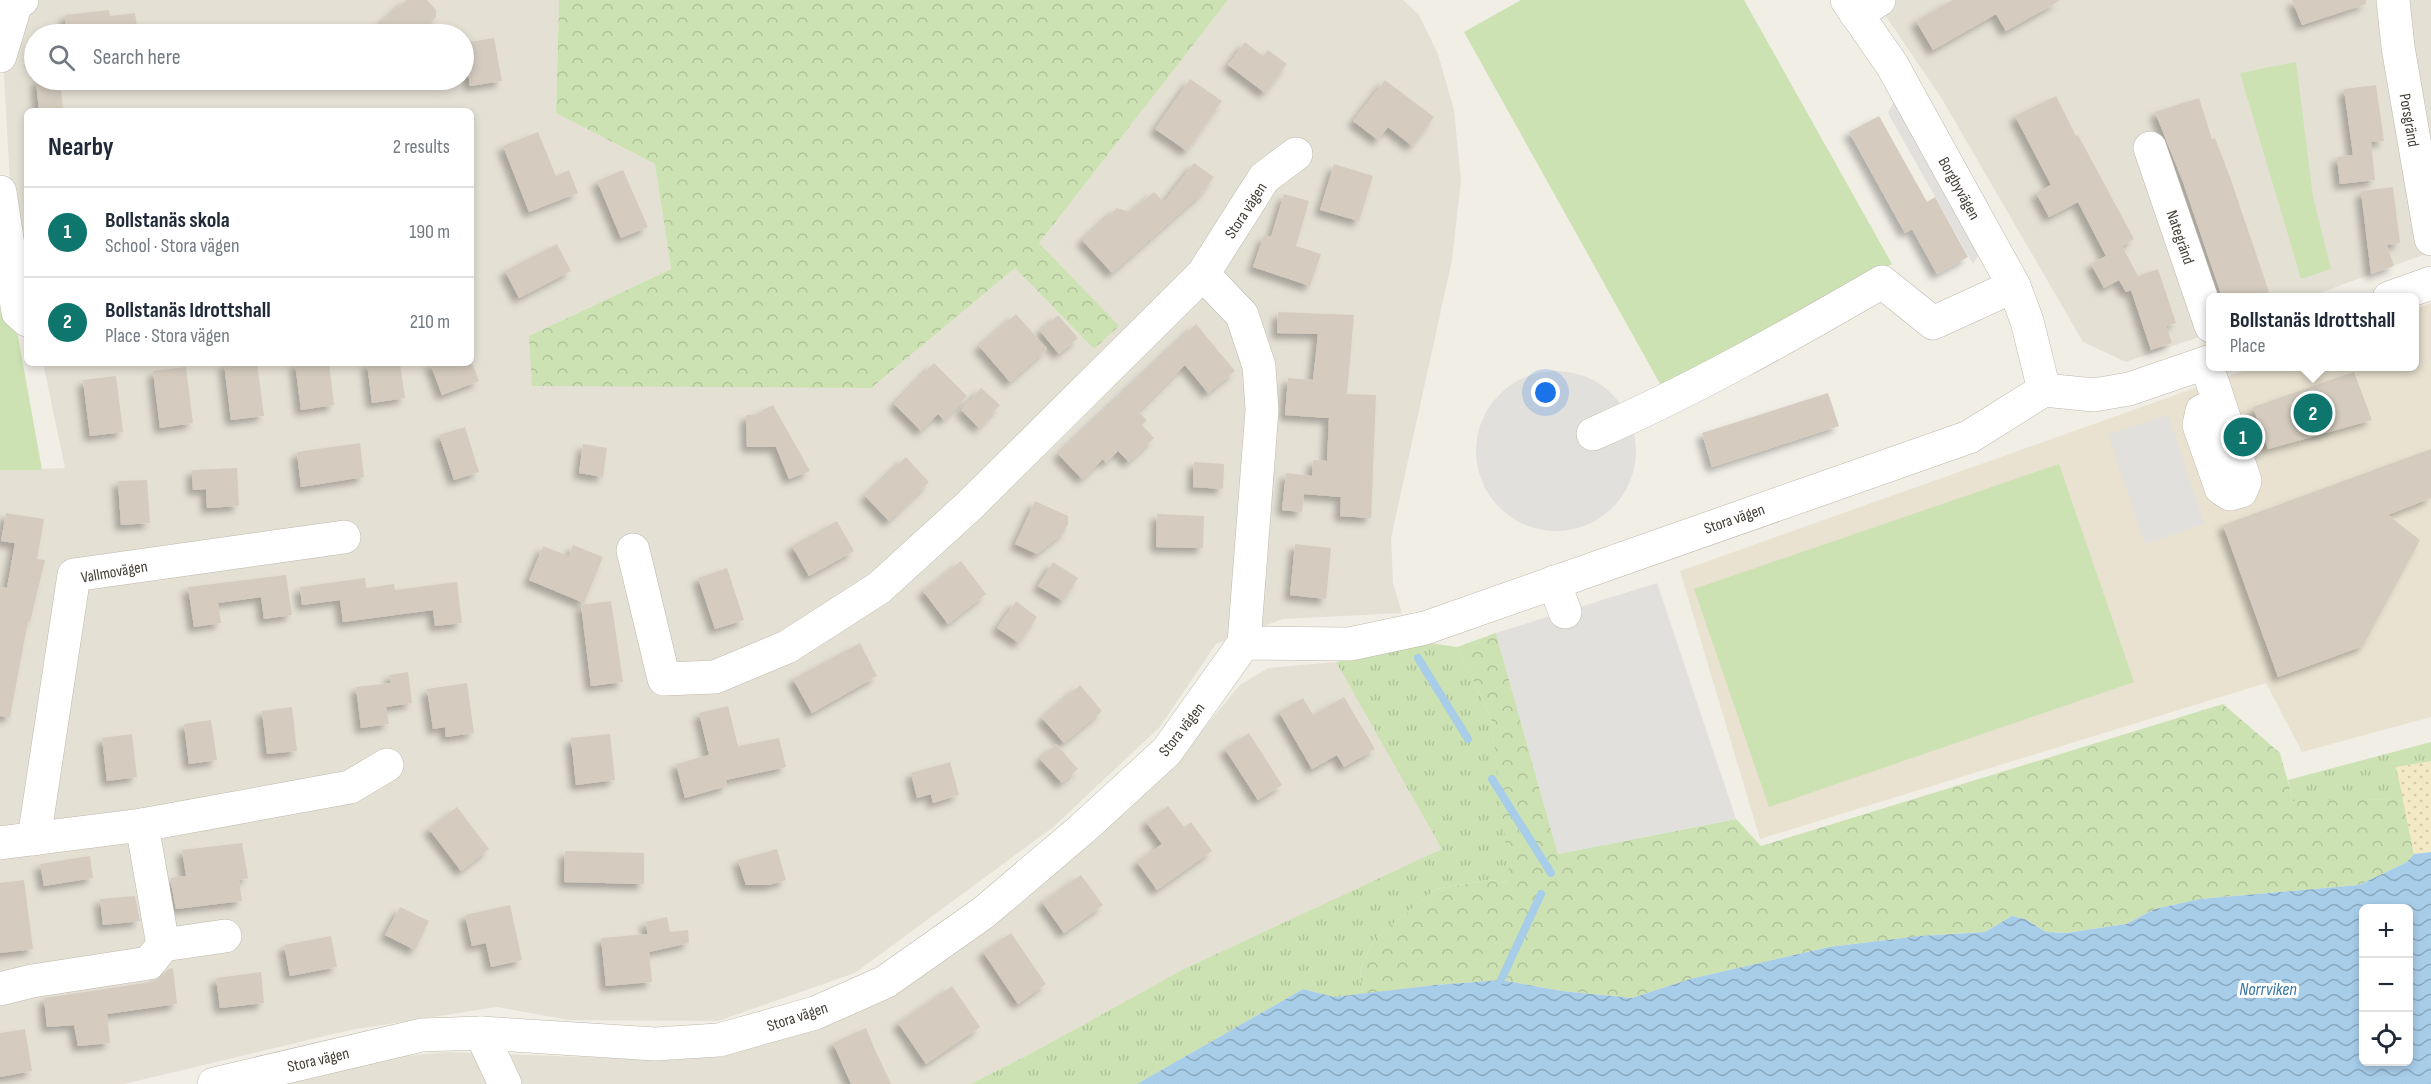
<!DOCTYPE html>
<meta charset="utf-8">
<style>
body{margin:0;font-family:"Sofia Sans Condensed",sans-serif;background:#f6f6f7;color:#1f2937}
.controls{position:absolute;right:18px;bottom:18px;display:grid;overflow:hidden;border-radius:9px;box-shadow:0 3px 9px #0003}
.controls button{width:54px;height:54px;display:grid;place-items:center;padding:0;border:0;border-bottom:2px solid #e0e1e3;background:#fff;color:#1f2937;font:30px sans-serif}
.you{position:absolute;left:1546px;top:393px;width:21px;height:21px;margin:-15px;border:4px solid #fff;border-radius:50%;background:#1a73e8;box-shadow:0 0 0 9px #1a73e833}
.badge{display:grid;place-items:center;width:39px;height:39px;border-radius:50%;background:#0f766e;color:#fff;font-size:20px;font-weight:700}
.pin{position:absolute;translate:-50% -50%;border:3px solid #fff;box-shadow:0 2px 6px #0006}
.popup{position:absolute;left:2206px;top:293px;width:213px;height:78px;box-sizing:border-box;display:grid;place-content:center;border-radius:9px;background:#fff;filter:drop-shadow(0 2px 4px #0005);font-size:20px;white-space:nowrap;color:#747a83}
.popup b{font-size:22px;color:#1f2937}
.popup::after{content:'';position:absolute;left:50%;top:100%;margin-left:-12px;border:12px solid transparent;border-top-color:#fff}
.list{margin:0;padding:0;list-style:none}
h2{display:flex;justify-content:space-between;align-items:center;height:78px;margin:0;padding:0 24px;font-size:26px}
h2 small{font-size:20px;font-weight:400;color:#747a83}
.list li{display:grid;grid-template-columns:39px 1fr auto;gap:18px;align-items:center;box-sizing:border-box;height:90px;padding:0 24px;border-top:2px solid #e0e1e3}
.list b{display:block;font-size:22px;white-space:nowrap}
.list p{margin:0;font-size:20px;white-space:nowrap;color:#747a83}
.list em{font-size:20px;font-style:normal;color:#747a83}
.icon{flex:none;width:33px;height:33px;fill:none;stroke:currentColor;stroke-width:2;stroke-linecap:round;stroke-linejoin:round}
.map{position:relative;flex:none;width:2431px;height:1084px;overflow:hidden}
.search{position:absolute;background:#fff;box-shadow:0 3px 9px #0003;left:24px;top:24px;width:450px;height:66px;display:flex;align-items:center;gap:15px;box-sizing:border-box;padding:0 21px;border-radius:33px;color:#747a83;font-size:22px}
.panel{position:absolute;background:#fff;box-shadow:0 3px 9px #0003;left:24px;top:108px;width:450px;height:258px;border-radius:9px}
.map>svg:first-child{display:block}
</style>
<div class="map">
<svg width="2431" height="1084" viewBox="0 0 2431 1084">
<defs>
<pattern id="forest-crowns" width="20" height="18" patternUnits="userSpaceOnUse" patternTransform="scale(1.5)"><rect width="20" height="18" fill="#cce2b2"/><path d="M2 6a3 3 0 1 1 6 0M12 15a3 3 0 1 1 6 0" fill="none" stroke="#b0c39a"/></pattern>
<pattern id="sand-dots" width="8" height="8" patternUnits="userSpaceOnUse" patternTransform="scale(1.5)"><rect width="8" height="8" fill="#f3e9c4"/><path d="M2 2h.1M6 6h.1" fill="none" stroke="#d2c9a9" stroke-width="1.8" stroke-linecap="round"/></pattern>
<pattern id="park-tufts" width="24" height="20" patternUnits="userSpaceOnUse" patternTransform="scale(1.5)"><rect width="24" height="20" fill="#cce2b2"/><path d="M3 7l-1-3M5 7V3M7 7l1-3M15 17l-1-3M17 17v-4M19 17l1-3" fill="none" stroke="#b0c39a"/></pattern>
<pattern id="water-waves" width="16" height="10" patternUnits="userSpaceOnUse" patternTransform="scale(1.5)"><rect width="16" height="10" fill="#a7cde9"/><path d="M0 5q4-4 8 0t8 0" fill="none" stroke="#8aa8be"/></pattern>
<filter id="shadow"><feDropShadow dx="-5.5" dy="5.5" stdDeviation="3" flood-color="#0004"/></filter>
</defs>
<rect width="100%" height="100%" fill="#f1eee6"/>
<!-- residential -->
<g fill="#e5e0d4" fill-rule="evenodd">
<path d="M0,0H559L556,113L655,164L671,269L529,336L871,388L1015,268L1094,349L1118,326L1039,243L1228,0H1403L1419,15L1438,54L1454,110L1461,181L1452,260L1391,538L1393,583L1402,613L1283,619L1216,644L1159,728L1052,828L855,973L718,1021L569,1020L497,1007L350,1030L124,1084H0V470L65,468L43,363H471V111H27V284L10,183ZM34,34H464V80H34Z"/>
<path d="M1875,0H2431V252L2309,297L2211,298V333L2126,362L2083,342L1942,99Z"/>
<path d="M1336,662L1443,849L1184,969L1028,1055L971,1084H279L383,1058L449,1052L659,1060L819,1027L1169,770L1240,685L1268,668Z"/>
</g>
<!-- education -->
<path fill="#e9e2d1" d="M2431,303V717L2302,752L2266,683L1760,839L1680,571L2254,367L2415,366V309Z"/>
<!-- grass -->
<g fill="#cce2b2">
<path d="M1521,0H1744L1892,264L1664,391L1464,32Z"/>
<path d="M2296,62L2313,197L2331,269L2301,279L2240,73Z"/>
<path d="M0,310L18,336L42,470H0Z"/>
<path d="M2059,464L2134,682L1769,807L1694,589Z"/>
</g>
<!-- forest -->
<g fill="url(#forest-crowns)">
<path d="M559,0H1228L1039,243L1119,326L1094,349L1015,268L871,388L532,386L529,336L671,269L655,164L556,113Z"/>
<path d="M1496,633L1558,854L1736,819L1761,846L2223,704L2280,753L2293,800L2403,799L2414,854L2407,862L2359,885L2200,899L2155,909L2126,924L2066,933L2046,932L2025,919L2012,916L1985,932L1920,936L1829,947L1690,979L1632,998L1562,991L1501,980L1435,985L1363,994L1360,970L1374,939L1436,889L1487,880L1509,882L1491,718L1457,647Z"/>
</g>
<!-- sand -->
<path fill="url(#sand-dots)" d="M2431,761V852L2414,854L2396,767Z"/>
<!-- park -->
<g fill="url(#park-tufts)">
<path d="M1430,643L1457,647L1491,718L1510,882L1487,880L1436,889L1374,939L1360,970L1363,994L1334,997L1303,989L1137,1084H971L1028,1055L1184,969L1442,849L1336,662Z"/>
<path d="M2431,742V761L2396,767L2403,799L2293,801L2288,780Z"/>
</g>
<!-- parking -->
<g fill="#e2e0dd">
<path d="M1896,97L1983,248L1973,264L1888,113Z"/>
<circle cx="1556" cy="451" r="80"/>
<path d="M2168,415L2204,524L2145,544L2108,435Z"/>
<path d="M1657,583L1736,819L1558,854L1496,633Z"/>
</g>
<!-- water -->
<path fill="url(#water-waves)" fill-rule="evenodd" d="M2431,852V1084H1137L1303,989L1334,997L1435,985L1501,980L1562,991L1632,998L1690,979L1829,947L1920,936L1985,932L2012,916L2025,919L2046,932L2066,933L2126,924L2155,909L2200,899L2359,885L2407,862L2414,854ZM2364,908H2408V1062H2364Z"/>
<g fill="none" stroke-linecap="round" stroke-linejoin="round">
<!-- stream -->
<g stroke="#a7cde9" stroke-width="8">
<path d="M1418,658L1468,739"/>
<path d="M1492,779L1551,873"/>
<path d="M1501,980L1541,894"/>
</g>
</g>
<!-- building -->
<g fill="#d5ccbf" filter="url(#shadow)">
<path d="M406,0H427L436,10V17L417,34H369Z"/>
<path d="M1952,0H2061L2006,31L1996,14L1933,50L1916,21Z"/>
<path d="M2292,0H2366V4L2302,25Z"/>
<path d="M109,10L110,16L135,13L138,34H67L65,15Z"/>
<path d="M494,38L502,81L470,86L464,43Z"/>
<path d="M1245,42L1263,56L1268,50L1287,64L1265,93L1228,65Z"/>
<path d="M1190,79L1222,101L1187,151L1155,129Z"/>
<path d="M36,80H60L63,111H39Z"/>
<path d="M1385,80L1434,117L1412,146L1388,127L1378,140L1353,121Z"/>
<path d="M2376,85L2384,141L2371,142L2375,180L2340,184L2337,157L2353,155L2344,89Z"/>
<path d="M2056,96L2076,136L2078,135L2134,239L2122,246L2138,276L2158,269L2176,323L2166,326L2172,343L2151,350L2131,290L2126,292L2119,280L2104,288L2091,264L2106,256L2078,202L2049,217L2036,193L2051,185L2015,116Z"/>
<path d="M2199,98L2212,139L2215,138L2231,180L2269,292L2253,297H2222L2183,182L2155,112Z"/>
<path d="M1879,116L1927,202L1935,197L1968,257L1937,274L1912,229L1905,233L1849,132Z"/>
<path d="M538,132L556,176L569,170L578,193L529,212L503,146Z"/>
<path d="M1194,163L1214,177L1202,193L1112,273L1082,240L1117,208L1130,212L1154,192L1164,202Z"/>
<path d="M1334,164L1373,176L1359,221L1320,210Z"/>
<path d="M623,170L648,227L621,238L597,181Z"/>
<path d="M2393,187L2400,243L2387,245L2394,266L2371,274L2361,191Z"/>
<path d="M1284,194L1309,201L1296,246L1321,254L1310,286L1253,267L1264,235L1271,237Z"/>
<path d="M557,244L571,271L519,298L505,271Z"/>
<path d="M1278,312L1354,315L1347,394L1376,395L1371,518L1340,516L1341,497L1304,494L1302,512L1282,510L1286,473L1312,476L1313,460L1327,461L1329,418L1285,415L1288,378L1313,380L1318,334L1277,333Z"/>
<path d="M1016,314L1047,349L1010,382L979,346Z"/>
<path d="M1058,315L1078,338L1059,354L1040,331Z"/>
<path d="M1196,324L1235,371L1208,393L1185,365L1138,412L1147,420L1142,425L1154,438L1129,462L1118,451L1106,463L1103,459L1082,479L1058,454Z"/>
<path d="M224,363H257L264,416L231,420Z"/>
<path d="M295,363H329L334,405L301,410Z"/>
<path d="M367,363H400L405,398L372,403Z"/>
<path d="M430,363H472L479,381L442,395Z"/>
<path d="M934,363L967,396L944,420L938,414L921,431L894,404Z"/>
<path d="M186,367L193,423L160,428L153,371Z"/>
<path d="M2354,372L2372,420L2268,449L2253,407Z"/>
<path d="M116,376L123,432L90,436L83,380Z"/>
<path d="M981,388L1000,405L979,428L961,410Z"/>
<path d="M1828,393L1839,426L1712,467L1702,433Z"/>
<path d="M773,405L810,471L789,479L776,447H747L746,415L763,414L761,411Z"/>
<path d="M465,427L479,472L454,480L439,435Z"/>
<path d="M360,443L364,477L301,487L297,452Z"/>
<path d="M583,444L607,448L603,477L579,473Z"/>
<path d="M2431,449V498L2388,515L2420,540L2363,646L2278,677L2223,525Z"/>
<path d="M906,457L929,482L889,521L865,496Z"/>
<path d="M1194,462L1224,464L1223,489L1193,487Z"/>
<path d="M237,468L239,506L207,508L206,489L193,490L192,470Z"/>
<path d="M147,480L150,523L121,525L118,481Z"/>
<path d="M1035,501L1068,516V524L1063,533L1037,554L1015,544Z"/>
<path d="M6,513L44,519L37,559L45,560L30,622L28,621L10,717L0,716V587L7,588L15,543L1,541Z"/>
<path d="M1157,514L1204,516L1203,548L1156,547Z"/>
<path d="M837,521L854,551L809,576L792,546Z"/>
<path d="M1295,544L1331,548L1326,599L1290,595Z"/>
<path d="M573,545L603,557L584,603L529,580L543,546L569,556Z"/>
<path d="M961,561L986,594L948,624L923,591Z"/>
<path d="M1053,562L1078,578L1063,601L1038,586Z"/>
<path d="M727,568L744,620L715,629L698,578Z"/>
<path d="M286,575L292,615L264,619L261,597L218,603L221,623L194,627L188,587Z"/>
<path d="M365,578L366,588L394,584L395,590L457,582L462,623L435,626L433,610L343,622L340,600L302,605L300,587Z"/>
<path d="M611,601L623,682L591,686L581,605Z"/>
<path d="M1016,601L1037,617L1019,643L997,628Z"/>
<path d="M860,643L877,676L812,713L793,679Z"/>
<path d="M408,672L412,703L386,707L389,724L361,728L356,687L391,683L389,675Z"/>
<path d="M467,683L474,733L446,737L445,727L433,729L427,689Z"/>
<path d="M1080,685L1102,711L1064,743L1042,718Z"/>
<path d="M1344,697L1375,749L1344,767L1337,755L1312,769L1279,712L1303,698L1313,715Z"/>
<path d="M728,706L738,746L779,738L786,767L726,780L727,786L685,798L676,764L709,755L699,713Z"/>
<path d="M292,707L297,751L267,754L262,711Z"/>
<path d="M211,720L217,760L189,764L184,724Z"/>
<path d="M1249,733L1282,785L1258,800L1225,749Z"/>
<path d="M132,734L137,777L107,781L102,738Z"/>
<path d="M610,734L615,780L576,785L571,738Z"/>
<path d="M1056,744L1078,769L1062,783L1040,759Z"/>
<path d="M950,762L959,795L933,803L931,794L917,798L911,773Z"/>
<path d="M1168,806L1184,827L1191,822L1212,851L1157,890L1137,862L1162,844L1146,822Z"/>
<path d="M457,807L489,849L461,871L429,829Z"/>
<path d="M242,843L248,878L239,880L242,901L176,909L170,878L186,876L182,850Z"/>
<path d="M777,849L786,880L769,885H746L738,860Z"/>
<path d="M565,851L644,853V884L564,882Z"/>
<path d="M90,856L93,878L44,886L40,864Z"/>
<path d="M1081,875L1103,905L1064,933L1042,902Z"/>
<path d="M24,880L33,949L0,953V883Z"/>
<path d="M135,896L140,921L103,925L100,899Z"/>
<path d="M510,905L522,960L491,967L486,943L472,946L465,915Z"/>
<path d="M400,907L429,921L415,950L385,935Z"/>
<path d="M667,917L670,932L688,930L689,943L649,952L652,982L606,986L601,938L648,934L645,922Z"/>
<path d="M1011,933L1046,984L1018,1004L983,952Z"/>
<path d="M331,936L337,967L290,976L284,945Z"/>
<path d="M173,968L177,1004L107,1014L110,1043L78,1046L74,1025L47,1027L44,998L152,982L163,975L168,969Z"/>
<path d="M261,972L264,1003L220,1008L216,978Z"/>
<path d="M952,986L980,1027L926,1064L898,1023Z"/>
<path d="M866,1028L876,1052L891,1084H851L833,1043Z"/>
<path d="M25,1029L32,1071L0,1077V1033Z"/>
</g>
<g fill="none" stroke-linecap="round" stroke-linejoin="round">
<!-- minor casing -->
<g stroke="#bfb8ac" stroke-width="34">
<g id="minor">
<path d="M1847,0L1892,65L2014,286L2027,321L2044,390"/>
<path d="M2393,0L2398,47L2431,239"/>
<path d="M1856,14L1879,0"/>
<path d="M0,56L16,3L22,0"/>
<path d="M2150,148L2211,326"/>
<path d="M0,192L18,312L27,320"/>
<path d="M2389,298L2431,283"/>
<path d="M2206,363L2245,481L2241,491L2230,494L2221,488L2199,425L2202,411L2218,404"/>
<path d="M1593,434C1693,390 1787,337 1882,282L1933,323L2014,286"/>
<path d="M633,550L664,679L715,677L787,647L879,588L970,505L1203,274"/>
<path d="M1554,582L1565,612"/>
<path d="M1244,643L1262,410L1259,366L1242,315L1203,274L1264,178L1296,154"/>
<path d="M34,839L74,575L344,537"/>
<path d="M0,843L142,825L350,787L387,765"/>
<path d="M163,945L225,936"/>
<path d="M0,989L32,981L149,963L163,945L142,825"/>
<path d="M481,1033L505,1084"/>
<path d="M214,1084L422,1035L481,1033L655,1044L719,1040L815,1013L885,982L983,913L1082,829L1167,751L1244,643L1350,644L1425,628L1969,437L2044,390L2094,395L2129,389L2211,361"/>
</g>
</g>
<!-- minor -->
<use href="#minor" stroke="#fff" stroke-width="33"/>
</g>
<g text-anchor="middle" stroke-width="6" stroke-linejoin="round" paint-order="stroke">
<!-- street labels -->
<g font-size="16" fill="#433e36" stroke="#fff">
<text transform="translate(2410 120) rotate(80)" y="6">Porsgränd</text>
<text transform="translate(1960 188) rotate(61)" y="6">Borgbyvägen</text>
<text transform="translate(1245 210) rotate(-57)" y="6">Stora vägen</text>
<text transform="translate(2181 237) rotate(71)" y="6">Nategränd</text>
<text transform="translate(1734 518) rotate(-19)" y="6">Stora vägen</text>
<text transform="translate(114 571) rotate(-10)" y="6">Vallmovägen</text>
<text transform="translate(1181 729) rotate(-52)" y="6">Stora vägen</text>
<text transform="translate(797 1016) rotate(-18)" y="6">Stora vägen</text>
<text transform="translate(318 1059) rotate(-13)" y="6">Stora vägen</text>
</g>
<!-- water labels -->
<g font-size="18" font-style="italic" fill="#3976a5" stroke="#fff">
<text x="2268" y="995">Norrviken</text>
</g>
</g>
</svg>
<div class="controls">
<button>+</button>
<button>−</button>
<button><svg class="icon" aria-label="locate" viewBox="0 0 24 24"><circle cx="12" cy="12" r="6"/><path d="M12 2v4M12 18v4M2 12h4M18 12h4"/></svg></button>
</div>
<div class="you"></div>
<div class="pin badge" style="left:2243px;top:437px">1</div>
<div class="pin badge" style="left:2313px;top:413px">2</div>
<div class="popup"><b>Bollstanäs Idrottshall</b>Place</div>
<div class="search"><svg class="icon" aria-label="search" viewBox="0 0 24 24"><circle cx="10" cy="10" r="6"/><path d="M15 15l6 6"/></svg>Search here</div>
<section class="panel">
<h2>Nearby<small>2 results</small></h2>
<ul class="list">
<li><span class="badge">1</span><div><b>Bollstanäs skola</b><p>School · Stora vägen</p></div><em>190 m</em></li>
<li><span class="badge">2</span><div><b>Bollstanäs Idrottshall</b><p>Place · Stora vägen</p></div><em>210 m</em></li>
</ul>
</section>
</div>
